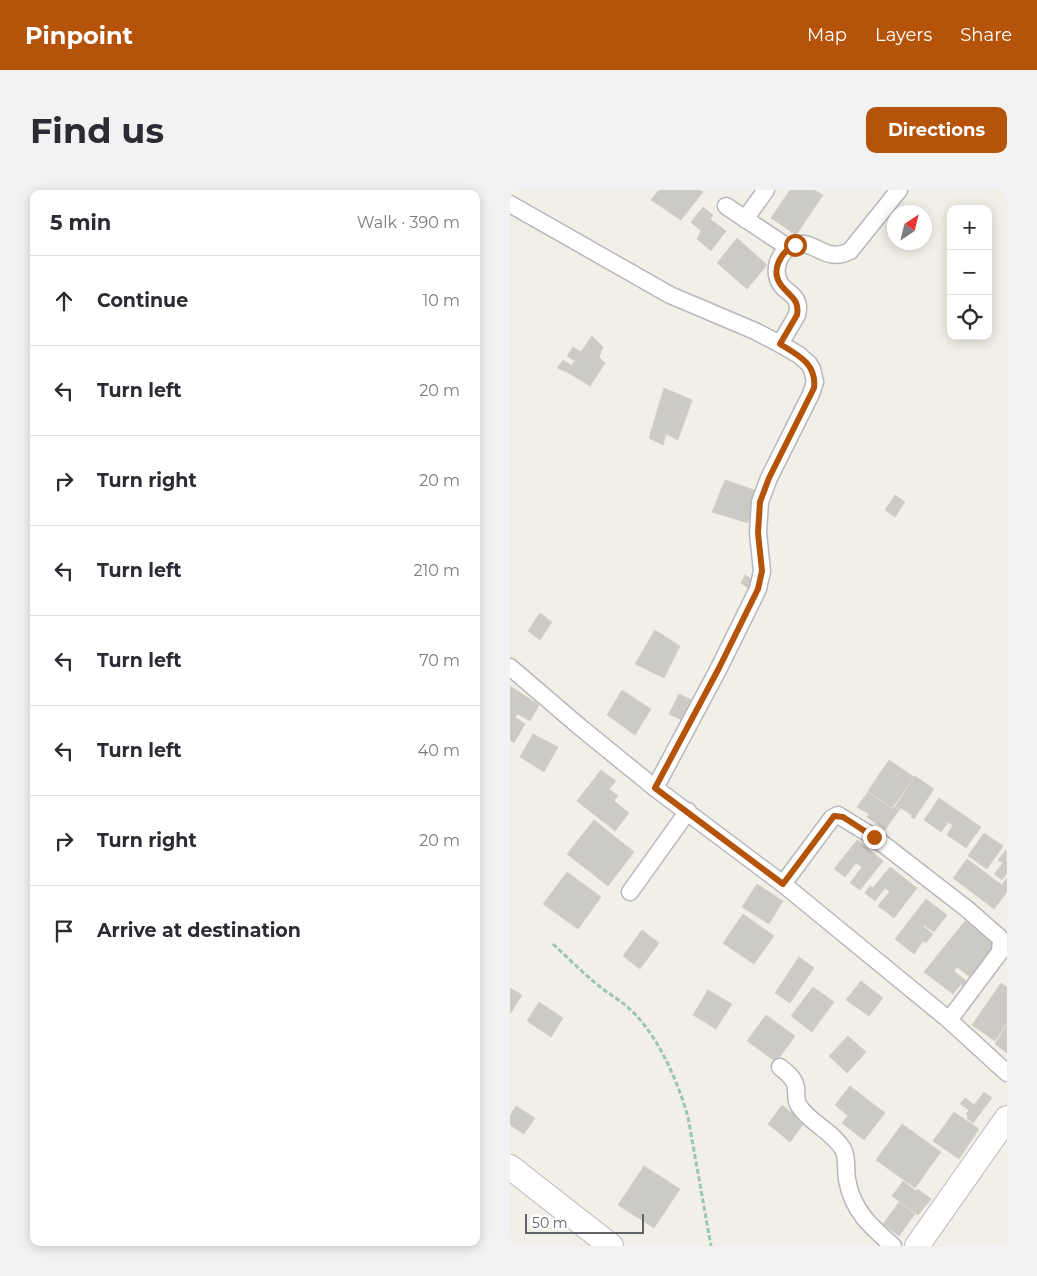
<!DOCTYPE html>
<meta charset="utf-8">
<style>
body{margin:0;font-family:Montserrat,sans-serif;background:#f2f2f3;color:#2b2b33}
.controls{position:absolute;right:15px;top:15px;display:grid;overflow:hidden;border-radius:10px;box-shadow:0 2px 12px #0003}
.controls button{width:45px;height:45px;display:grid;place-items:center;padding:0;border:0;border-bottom:1px solid #e1e1e2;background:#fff;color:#2b2b33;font:25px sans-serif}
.compass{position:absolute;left:377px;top:15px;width:45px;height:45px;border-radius:50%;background:#fff;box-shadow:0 2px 12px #0003;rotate:35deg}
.scale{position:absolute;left:15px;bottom:12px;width:119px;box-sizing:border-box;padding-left:5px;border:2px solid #5f6368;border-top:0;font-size:14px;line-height:18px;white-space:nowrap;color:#5f6368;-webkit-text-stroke:4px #fff;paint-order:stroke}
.stop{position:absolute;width:15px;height:15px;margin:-11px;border:4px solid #b45309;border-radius:50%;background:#fff}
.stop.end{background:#b45309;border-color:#fff;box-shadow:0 1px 5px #0008}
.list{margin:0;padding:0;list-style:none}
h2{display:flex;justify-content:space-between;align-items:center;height:65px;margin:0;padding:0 20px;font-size:21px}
h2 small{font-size:16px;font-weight:400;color:#7c7c81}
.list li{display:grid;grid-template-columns:32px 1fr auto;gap:15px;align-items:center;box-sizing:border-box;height:90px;padding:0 20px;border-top:1px solid #e1e1e2}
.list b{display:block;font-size:19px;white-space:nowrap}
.list em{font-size:16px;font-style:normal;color:#7c7c81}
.icon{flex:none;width:28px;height:28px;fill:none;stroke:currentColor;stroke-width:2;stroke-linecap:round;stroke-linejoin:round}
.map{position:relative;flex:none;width:497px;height:1056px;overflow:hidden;border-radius:10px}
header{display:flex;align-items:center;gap:30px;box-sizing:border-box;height:70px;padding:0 25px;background:#b45309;color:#fff}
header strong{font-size:24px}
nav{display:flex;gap:28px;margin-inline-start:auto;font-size:18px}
.intro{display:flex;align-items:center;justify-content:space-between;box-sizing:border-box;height:120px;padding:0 30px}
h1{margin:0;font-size:35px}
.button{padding:12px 22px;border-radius:10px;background:#b45309;color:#fff;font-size:18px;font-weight:700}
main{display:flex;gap:30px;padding:0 30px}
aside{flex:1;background:#fff;border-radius:10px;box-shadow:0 2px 12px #0003}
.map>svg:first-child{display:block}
</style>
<header>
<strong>Pinpoint</strong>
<nav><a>Map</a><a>Layers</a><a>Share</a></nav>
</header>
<div class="intro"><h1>Find us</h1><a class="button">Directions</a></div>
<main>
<aside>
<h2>5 min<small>Walk · 390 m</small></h2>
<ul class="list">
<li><svg class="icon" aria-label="ahead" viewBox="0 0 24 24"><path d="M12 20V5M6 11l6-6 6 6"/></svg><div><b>Continue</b></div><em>10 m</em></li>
<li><svg class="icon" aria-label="left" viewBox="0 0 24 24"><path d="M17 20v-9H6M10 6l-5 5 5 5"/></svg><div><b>Turn left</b></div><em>20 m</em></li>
<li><svg class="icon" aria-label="right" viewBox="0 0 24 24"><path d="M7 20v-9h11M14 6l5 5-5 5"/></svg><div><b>Turn right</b></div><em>20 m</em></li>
<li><svg class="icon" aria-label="left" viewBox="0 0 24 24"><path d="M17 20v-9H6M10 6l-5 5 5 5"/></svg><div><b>Turn left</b></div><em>210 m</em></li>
<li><svg class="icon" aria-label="left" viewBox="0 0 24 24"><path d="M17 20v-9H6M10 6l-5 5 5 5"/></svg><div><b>Turn left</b></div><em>70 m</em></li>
<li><svg class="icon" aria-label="left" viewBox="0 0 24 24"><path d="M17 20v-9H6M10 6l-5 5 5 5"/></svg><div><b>Turn left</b></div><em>40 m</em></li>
<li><svg class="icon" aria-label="right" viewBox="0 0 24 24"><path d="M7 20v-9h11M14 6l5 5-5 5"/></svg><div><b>Turn right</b></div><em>20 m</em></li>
<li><svg class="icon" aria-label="arrive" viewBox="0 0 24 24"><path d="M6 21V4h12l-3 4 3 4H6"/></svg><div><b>Arrive at destination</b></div></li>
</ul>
</aside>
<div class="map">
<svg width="497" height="1056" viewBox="0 0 497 1056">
<rect width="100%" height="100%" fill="#f1efe8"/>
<!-- building -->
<g fill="#cccac5" stroke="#d6d1c6">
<path d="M149,0H189L193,2L171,30L141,10Z"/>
<path d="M280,0H304L313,5L286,45L261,28Z"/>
<path d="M193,17L203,25L200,29L216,41L201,61L187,49L191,41L181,32Z"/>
<path d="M227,48L257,75L237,99L207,73Z"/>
<path d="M82,146L93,157L89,167L95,173L80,196L57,182Z"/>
<path d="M63,157L71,162L65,171L57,166Z"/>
<path d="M53,170L61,175L57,182L47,178Z"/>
<path d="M154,198L182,210L168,250L156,244L153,255L139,248Z"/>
<path d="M215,290L247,301L238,333L202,322Z"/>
<path d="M385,305L395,312L385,327L375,320Z"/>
<path d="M235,385L254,396L248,405L231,393Z"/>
<path d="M30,423L42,432L30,450L18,441Z"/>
<path d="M145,440L170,456L154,488L125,474Z"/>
<path d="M0,496L29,515L20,531L8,524L5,527L15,534L4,553L0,550Z"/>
<path d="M112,500L141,519L125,545L97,525Z"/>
<path d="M169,504L186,512L176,532L159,524Z"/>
<path d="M23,544L48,557L34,582L10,567Z"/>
<path d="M379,570L404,587L382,618L358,601Z"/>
<path d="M91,580L106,591L99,599L108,606L104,611L119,623L105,641L67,611Z"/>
<path d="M405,586L424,599L404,629L401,627L402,625L391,618L390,620L385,617Z"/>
<path d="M358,602L382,619L384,617L389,620L375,640L357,627L359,624L347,617Z"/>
<path d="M429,608L471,637L456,658L437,645L443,635L438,632L431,642L414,630Z"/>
<path d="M84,630L124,662L98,696L57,664Z"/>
<path d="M474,643L493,656L477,679L458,666Z"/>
<path d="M347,650L373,671L350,700L340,693L352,677L346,673L335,687L324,679Z"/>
<path d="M496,660L497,683L492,690L484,684L493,673L488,670Z"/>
<path d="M457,669L492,695L497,688V702L484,719L443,688Z"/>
<path d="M380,677L407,698L384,728L368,716L380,701L375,698L365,711L355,703L360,696L363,698Z"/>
<path d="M57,682L91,707L68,739L33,714Z"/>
<path d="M247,694L273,711L259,734L232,717Z"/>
<path d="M416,709L437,725L424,742L414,735L413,736L423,744L416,753L413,751L404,764L385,749Z"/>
<path d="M233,724L264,746L244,774L213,753Z"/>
<path d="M455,731L492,760L477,769L475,768L460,787L447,777L444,781L456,791L453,796L451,794L443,804L414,782Z"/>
<path d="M132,740L149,753L130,779L113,766Z"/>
<path d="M289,767L304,778L280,813L265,803Z"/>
<path d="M351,791L373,808L359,826L336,810Z"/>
<path d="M491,793L497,797V833L485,851L462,835Z"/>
<path d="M303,797L324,812L302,842L281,826Z"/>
<path d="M0,798L12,805L0,824Z"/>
<path d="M198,800L222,814L206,839L183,825Z"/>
<path d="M29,812L53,828L41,847L17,831Z"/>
<path d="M256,825L285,846L266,872L237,851Z"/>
<path d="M497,835V863L485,854Z"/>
<path d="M338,846L356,862L337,883L319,866Z"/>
<path d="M340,896L375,923L354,950L332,933L338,926L325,915Z"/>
<path d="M474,902L482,908L463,933L457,928L458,926L456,924L459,920L450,914L455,908L464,915Z"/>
<path d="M272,915L294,933L280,952L258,934Z"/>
<path d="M6,916L25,928L14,944L0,935V926Z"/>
<path d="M444,922L469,939L449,969L423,951Z"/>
<path d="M392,934L431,962L405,998L366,970Z"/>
<path d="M134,976L170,999L144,1038L108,1015Z"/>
<path d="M393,991L406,1001L408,999L421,1009L408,1025L382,1006Z"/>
<path d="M389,1012L405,1024L389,1046L373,1034Z"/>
</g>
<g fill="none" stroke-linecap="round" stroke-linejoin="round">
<!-- street casing -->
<g stroke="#b5b8bc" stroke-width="19">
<g id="street">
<path d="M0,14L160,105L245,141L270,154L289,165L299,174L302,179L305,192L301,204L259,288L250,312L248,343L252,381L248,399L209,478L145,598"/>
<path d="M216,16L279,58"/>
<path d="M235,29L256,0"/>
<path d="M270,154L287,125C288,120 289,115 286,110C283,104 276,101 272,96C261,83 268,60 285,55C304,48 314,74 340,61L389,0"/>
<path d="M0,477L70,537L145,598L273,694L439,830L497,883"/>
<path d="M273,694L322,628L328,625L364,647L457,719L489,747L491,750L490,762L439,830"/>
<path d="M120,702L178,621"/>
<path d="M270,877C276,882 283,887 285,894C288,901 284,909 289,916C300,933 322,941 333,959C338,968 335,978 337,989C342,1020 360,1036 383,1056"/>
</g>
</g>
<!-- secondary casing -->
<g stroke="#b6babf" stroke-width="26">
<g id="secondary">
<path d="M0,977L101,1056"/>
<path d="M407,1056L497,928"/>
</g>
</g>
<!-- path -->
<path stroke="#9cc7a9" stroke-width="3" stroke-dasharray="5 2.5" stroke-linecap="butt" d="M43,754C58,768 73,783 89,796C100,805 112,811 123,822C149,848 168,892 178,927L201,1056"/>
<!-- street -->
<use href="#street" stroke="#fff" stroke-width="16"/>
<!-- secondary -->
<use href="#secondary" stroke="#fff" stroke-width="24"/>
</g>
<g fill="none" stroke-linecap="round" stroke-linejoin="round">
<!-- route -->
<path stroke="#b45309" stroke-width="6" d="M285,55C271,62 260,80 271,95C279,106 290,109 287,125L270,154C288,165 307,174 304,198L259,288L250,312L248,343L252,381L248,399L209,478L145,598L273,694L324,626L333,627L364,647"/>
</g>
</svg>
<div class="controls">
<button>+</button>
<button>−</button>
<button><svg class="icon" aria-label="locate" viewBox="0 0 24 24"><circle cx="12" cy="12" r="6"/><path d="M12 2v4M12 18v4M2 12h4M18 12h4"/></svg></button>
</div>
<svg class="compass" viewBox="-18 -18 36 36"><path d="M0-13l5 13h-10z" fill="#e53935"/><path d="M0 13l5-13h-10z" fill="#7c7c81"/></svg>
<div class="scale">50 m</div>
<div class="stop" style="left:285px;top:55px"></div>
<div class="stop end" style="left:364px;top:647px"></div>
</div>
</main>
